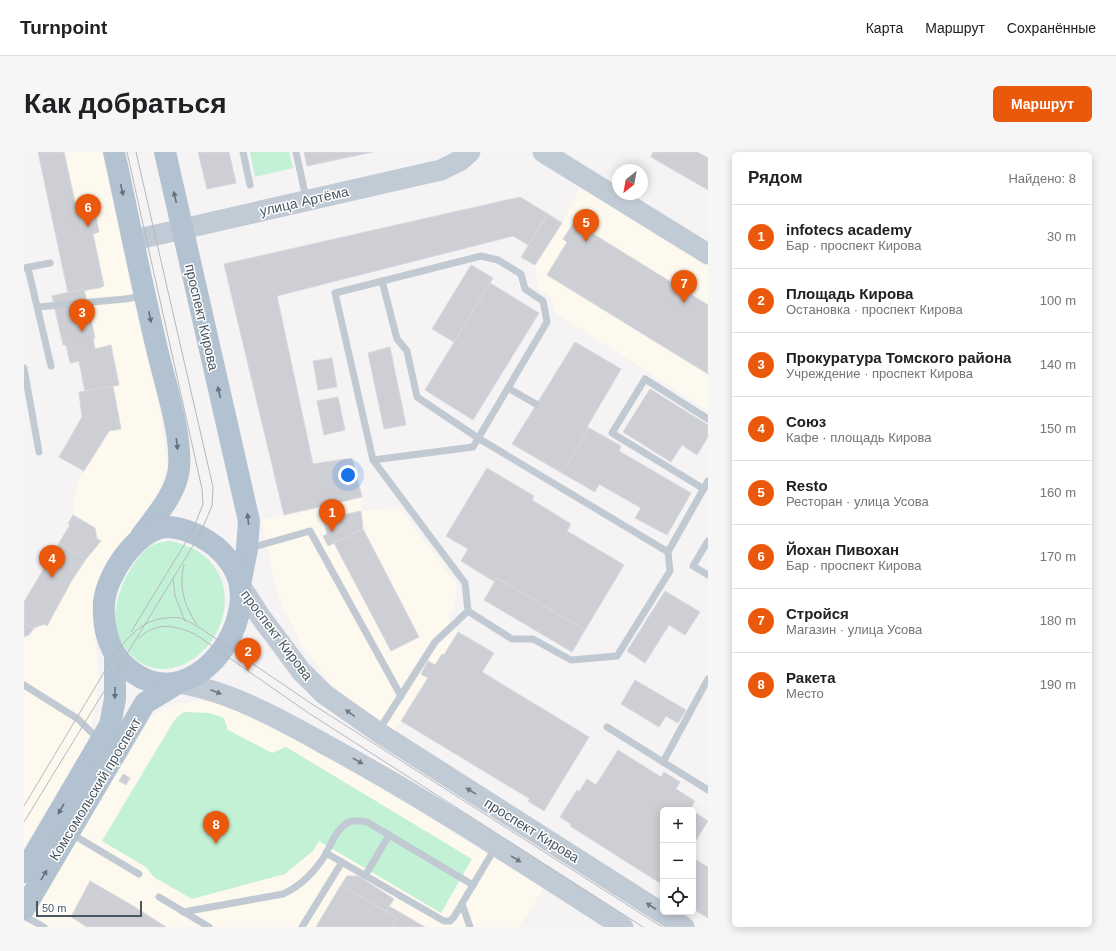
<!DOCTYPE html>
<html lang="ru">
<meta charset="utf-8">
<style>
body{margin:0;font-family:Helvetica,sans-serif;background:#f6f6f6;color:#202124}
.controls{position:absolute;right:12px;bottom:12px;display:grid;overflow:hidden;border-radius:6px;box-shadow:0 2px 10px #0003}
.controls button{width:36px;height:36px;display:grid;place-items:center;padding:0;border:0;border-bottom:1px solid #e0e0e0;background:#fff;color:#202124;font:20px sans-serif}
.compass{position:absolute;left:588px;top:12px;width:36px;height:36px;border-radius:50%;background:#fff;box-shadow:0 2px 10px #0003;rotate:211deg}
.scale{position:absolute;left:12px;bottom:10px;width:106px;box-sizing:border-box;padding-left:4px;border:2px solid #4a5661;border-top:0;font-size:11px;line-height:14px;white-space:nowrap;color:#4a5661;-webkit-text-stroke:3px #fff;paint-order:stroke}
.you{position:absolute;left:324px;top:323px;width:14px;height:14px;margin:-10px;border:3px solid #fff;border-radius:50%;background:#1a73e8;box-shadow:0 0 0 6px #1a73e833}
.badge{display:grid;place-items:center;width:26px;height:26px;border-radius:50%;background:#ea580c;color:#fff;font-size:13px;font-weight:700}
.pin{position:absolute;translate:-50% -33px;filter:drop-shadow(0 1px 2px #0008)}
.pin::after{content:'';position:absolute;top:21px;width:14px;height:12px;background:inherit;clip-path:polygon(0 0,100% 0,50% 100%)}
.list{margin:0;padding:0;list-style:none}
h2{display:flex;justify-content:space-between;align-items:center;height:52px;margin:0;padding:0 16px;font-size:17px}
h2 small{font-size:13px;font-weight:400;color:#757577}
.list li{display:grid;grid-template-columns:26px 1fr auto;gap:12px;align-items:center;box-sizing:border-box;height:64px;padding:0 16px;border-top:1px solid #e0e0e0}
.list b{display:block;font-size:15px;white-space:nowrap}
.list p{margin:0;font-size:13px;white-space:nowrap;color:#757577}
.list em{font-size:13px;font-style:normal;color:#757577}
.icon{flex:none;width:22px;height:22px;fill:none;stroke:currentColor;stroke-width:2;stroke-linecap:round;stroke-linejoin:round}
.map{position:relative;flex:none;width:684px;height:775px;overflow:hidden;border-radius:6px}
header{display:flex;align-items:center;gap:24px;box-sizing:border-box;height:56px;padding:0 20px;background:#fff;border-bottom:1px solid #e0e0e0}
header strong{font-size:19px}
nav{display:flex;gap:22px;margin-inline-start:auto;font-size:14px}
.intro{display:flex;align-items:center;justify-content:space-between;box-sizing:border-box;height:96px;padding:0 24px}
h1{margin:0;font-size:28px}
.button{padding:10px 18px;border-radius:6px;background:#ea580c;color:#fff;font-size:14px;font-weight:700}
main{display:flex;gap:24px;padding:0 24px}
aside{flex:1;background:#fff;border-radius:6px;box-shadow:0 2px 10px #0003}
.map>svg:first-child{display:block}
</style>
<header>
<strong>Turnpoint</strong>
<nav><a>Карта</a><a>Маршрут</a><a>Сохранённые</a></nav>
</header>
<div class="intro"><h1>Как добраться</h1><a class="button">Маршрут</a></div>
<main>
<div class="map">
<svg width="684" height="775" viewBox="0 0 684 775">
<rect width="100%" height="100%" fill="#f5f3f3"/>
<!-- commercial -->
<g fill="#fdf9ef">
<path d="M14,0H79L137,267L143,316L137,335L71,442L69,462L75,525L73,545L64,589L0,695V450L46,373L44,372L49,363L53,331L60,319L35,305L58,265L61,240L55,210L46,211L42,193H39L28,144L44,140Z"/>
<path d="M557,33L684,112V259L532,161L526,144L514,137L511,113L538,71Z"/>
<path d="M338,345V359L376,356L433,433L431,453L424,466L434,480L420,503L418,502L411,513L404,510L397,522L404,526L370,580L337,557L310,535L280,497L258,454L251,431L237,368Z"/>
<path d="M176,548L196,551L300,602L520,736L495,775H0L96,615L129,563L148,553Z"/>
</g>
<!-- green -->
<g fill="#c3f1d5">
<path d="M226,0H265L269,16L231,25Z"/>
<path d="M145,389C168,393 188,404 197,427C220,489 135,557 96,488C81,462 103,412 125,395C131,391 138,390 145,389Z"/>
<path d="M160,560L186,561L200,566L204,578L248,601L262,595L448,707L417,761L295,689L289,699L261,722L168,747L130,725L122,715L78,689L148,572L153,565Z"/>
</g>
<!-- building -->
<g fill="#cdcfd5" stroke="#d7d9de">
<path d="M14,0H40L53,59L70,56L75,80L69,82L80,134L75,136L44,141Z"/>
<path d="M174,0H205L212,31L183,37Z"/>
<path d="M280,0H349L283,14Z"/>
<path d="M629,0H673L684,6V38L627,5Z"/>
<path d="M496,45L524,62L504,93L489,84L253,144L289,312L328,306L338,345L260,363L200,112Z"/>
<path d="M524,62L538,71L511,113L497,105Z"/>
<path d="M550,70L684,153V222L523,123L543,90L539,87Z"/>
<path d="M447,113L469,126L430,190L408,177Z"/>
<path d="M466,131L515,161L449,268L401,238Z"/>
<path d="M60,137L71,186L69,187L71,197L87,193L95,233L61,240L55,209L46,211L42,193H39L28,144Z"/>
<path d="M551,190L597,217L563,275L565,276L538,321L488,292Z"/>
<path d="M366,195L382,273L360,277L344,201Z"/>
<path d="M308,206L313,235L294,238L289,209Z"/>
<path d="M89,234L97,277L85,279L60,319L35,305L58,265L55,240Z"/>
<path d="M626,237L684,273V285L673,303L658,293L647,310L599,280Z"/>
<path d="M314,245L321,278L300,283L293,249Z"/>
<path d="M565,276L597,294L595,299L667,341L643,383L611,366L617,356L575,332L571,340L538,321Z"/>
<path d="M463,316L510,344L508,348L547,372L543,379L600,413L561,478L473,426L471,430L437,409L444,397L422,384Z"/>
<path d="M337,359L339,377L304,394L299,384L303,382L299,367Z"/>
<path d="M49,363L71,376L73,387L77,389L62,407L35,391L46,373L44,372Z"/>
<path d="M339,377L395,485L367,499L310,391Z"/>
<path d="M35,391L62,407L48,428L23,474L20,472L10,476L0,471V450Z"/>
<path d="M473,426L561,478L548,500L460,448Z"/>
<path d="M641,439L676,460L661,483L645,473L621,511L603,499Z"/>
<path d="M0,471L10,476L5,483L0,485Z"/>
<path d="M434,480L470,501L458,520L565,585L520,659L504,649L506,647L377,569L404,526L397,522L404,509L411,513L418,502L420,503Z"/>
<path d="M611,528L662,558L654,571L642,564L635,575L597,552Z"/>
<path d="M594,598L637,625L640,620L656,630L652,637L671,649L666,657L667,658H639V733L546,674L547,672L536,665L553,638L555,640L563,627L572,633Z"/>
<path d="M99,622L106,626L102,633L95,629Z"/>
<path d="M669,659L684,669L669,693Z"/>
<path d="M669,706L684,715V766L669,757Z"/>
<path d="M323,724H334L370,747L362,759L317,733Z"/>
<path d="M66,729L106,752L142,775H63L47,765Z"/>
<path d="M317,733L373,766L368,775H292Z"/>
<path d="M365,754L401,775H368L373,766L362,759Z"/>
</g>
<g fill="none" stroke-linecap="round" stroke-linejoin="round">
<!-- lane -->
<g stroke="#c1cad2" stroke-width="7">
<path d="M219,0L226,33"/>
<path d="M272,0L282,46"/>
<path d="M0,116L26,111"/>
<path d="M4,116L27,214"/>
<path d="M358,129L373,187L383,199L393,245L454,286L644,400"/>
<path d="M14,155L101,147L119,144"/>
<path d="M0,216L15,300"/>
<path d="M484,236L512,252"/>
<path d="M349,308L449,295L523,170L519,149L501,137L497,122L474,108L457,104L311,141L349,308L441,431L444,459"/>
<path d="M680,337L588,281L621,227L684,267"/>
<path d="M684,389L669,414L684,423"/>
<path d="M226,396L286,379L377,544"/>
<path d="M0,533L54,567L67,580L77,586"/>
<path d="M583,575L684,638"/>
<path d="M355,578L411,490L444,459L488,487H509L547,508L593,504L646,419L644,400L684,329"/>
<path d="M639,610L684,527"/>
<path d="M46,681L115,722"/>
<path d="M302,701L420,769H426L430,765L471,696"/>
<path d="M341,724L365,683"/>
<path d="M135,745L185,775"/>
<path d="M438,752L446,775"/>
<path d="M159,760L259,742C275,735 288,722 298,708C306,697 311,676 325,670C331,668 338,669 343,670L449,733"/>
<path d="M0,764L20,775"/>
<path d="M278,775L318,710"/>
</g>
<!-- secondary -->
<g stroke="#c1cbd6" stroke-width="21">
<path d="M519,0L684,102"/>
<path d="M110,88L417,18L437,8L446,0"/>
<path d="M216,433L236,464L277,519L300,542L354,580L660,775"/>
<path d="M154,531C204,538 260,569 304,594C406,649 502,713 599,775"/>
</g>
<!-- primary -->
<g stroke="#b3c2d1" stroke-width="22">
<path d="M90,0C104,64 117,129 132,193C140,228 158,281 155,316C153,341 131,365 117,384"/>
<path d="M141,0L225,369L223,397L216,433"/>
<path d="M141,375C160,375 176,383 191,394C203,404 214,419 216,434C224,483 171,552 118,526C107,520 98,513 91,502C82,487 79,468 80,450C83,422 112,379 141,375Z"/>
<path d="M0,720L86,573L91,547V502"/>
<path d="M0,757L121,551L154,531"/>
</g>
<!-- tram -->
<g stroke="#b5b8bd" stroke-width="1">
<path d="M103,0L178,337L179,352L168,380L107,480"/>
<path d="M160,413C154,435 161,455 173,473"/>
<path d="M149,426L151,444L161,469"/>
<path d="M114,487C132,469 150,473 171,482L283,560L619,775"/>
<path d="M0,654L91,502C105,484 119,467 143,466C149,465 154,465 159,467C165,469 170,473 176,476L288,552L638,775"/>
<path d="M0,670L175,384L188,354L189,335L112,0"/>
</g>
</g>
<!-- one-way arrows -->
<defs><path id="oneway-solid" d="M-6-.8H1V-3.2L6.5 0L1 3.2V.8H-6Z"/></defs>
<g fill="#64717d">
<use href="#oneway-solid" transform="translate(98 38) rotate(77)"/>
<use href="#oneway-solid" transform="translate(151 45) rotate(-103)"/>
<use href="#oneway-solid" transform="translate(126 165) rotate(78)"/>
<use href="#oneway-solid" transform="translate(195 240) rotate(-103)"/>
<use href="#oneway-solid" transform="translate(153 292) rotate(83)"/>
<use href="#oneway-solid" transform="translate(224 367) rotate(-97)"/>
<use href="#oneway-solid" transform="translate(91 541) rotate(92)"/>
<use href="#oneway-solid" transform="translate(37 657) rotate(120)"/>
<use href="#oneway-solid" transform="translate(20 723) rotate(-59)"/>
</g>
<g fill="#6e7984">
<use href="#oneway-solid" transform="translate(192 540) rotate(21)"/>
<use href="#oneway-solid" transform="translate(326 561) rotate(-144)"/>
<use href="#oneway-solid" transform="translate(334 609) rotate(29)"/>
<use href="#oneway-solid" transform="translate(447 639) rotate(-148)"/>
<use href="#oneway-solid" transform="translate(492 707) rotate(32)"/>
<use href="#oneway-solid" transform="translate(627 754) rotate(-147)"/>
</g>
<g text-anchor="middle" stroke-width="3" stroke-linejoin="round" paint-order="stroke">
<!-- street labels -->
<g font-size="14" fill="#4a5661" stroke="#fff">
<text transform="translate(280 49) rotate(-13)" y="5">улица Артёма</text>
<text transform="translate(178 165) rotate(77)" y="5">проспект Кирова</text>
<text transform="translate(253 483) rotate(53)" y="5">проспект Кирова</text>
<text transform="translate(71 637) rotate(-59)" y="5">Комсомольский проспект</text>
<text transform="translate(508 678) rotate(32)" y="5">проспект Кирова</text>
</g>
</g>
</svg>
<div class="controls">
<button>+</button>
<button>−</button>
<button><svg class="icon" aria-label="locate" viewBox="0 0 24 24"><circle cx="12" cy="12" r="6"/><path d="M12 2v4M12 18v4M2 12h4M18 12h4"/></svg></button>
</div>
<svg class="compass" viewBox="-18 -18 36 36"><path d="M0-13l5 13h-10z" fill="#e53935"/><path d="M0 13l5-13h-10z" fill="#757577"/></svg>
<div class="scale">50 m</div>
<div class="you"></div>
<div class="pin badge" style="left:308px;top:380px">1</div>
<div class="pin badge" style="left:224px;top:519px">2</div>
<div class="pin badge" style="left:58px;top:180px">3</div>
<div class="pin badge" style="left:28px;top:426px">4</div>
<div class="pin badge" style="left:562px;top:90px">5</div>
<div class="pin badge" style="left:64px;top:75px">6</div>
<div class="pin badge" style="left:660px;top:151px">7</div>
<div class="pin badge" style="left:192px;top:692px">8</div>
</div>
<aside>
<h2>Рядом<small>Найдено: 8</small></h2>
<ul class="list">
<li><span class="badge">1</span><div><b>infotecs academy</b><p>Бар · проспект Кирова</p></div><em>30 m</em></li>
<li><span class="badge">2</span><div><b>Площадь Кирова</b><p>Остановка · проспект Кирова</p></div><em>100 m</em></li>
<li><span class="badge">3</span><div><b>Прокуратура Томского района</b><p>Учреждение · проспект Кирова</p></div><em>140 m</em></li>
<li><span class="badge">4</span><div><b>Союз</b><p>Кафе · площадь Кирова</p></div><em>150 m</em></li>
<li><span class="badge">5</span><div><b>Resto</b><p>Ресторан · улица Усова</p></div><em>160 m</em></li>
<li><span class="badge">6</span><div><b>Йохан Пивохан</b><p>Бар · проспект Кирова</p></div><em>170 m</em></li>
<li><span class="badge">7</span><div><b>Стройся</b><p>Магазин · улица Усова</p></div><em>180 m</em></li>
<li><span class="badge">8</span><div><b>Ракета</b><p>Место</p></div><em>190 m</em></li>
</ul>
</aside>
</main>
